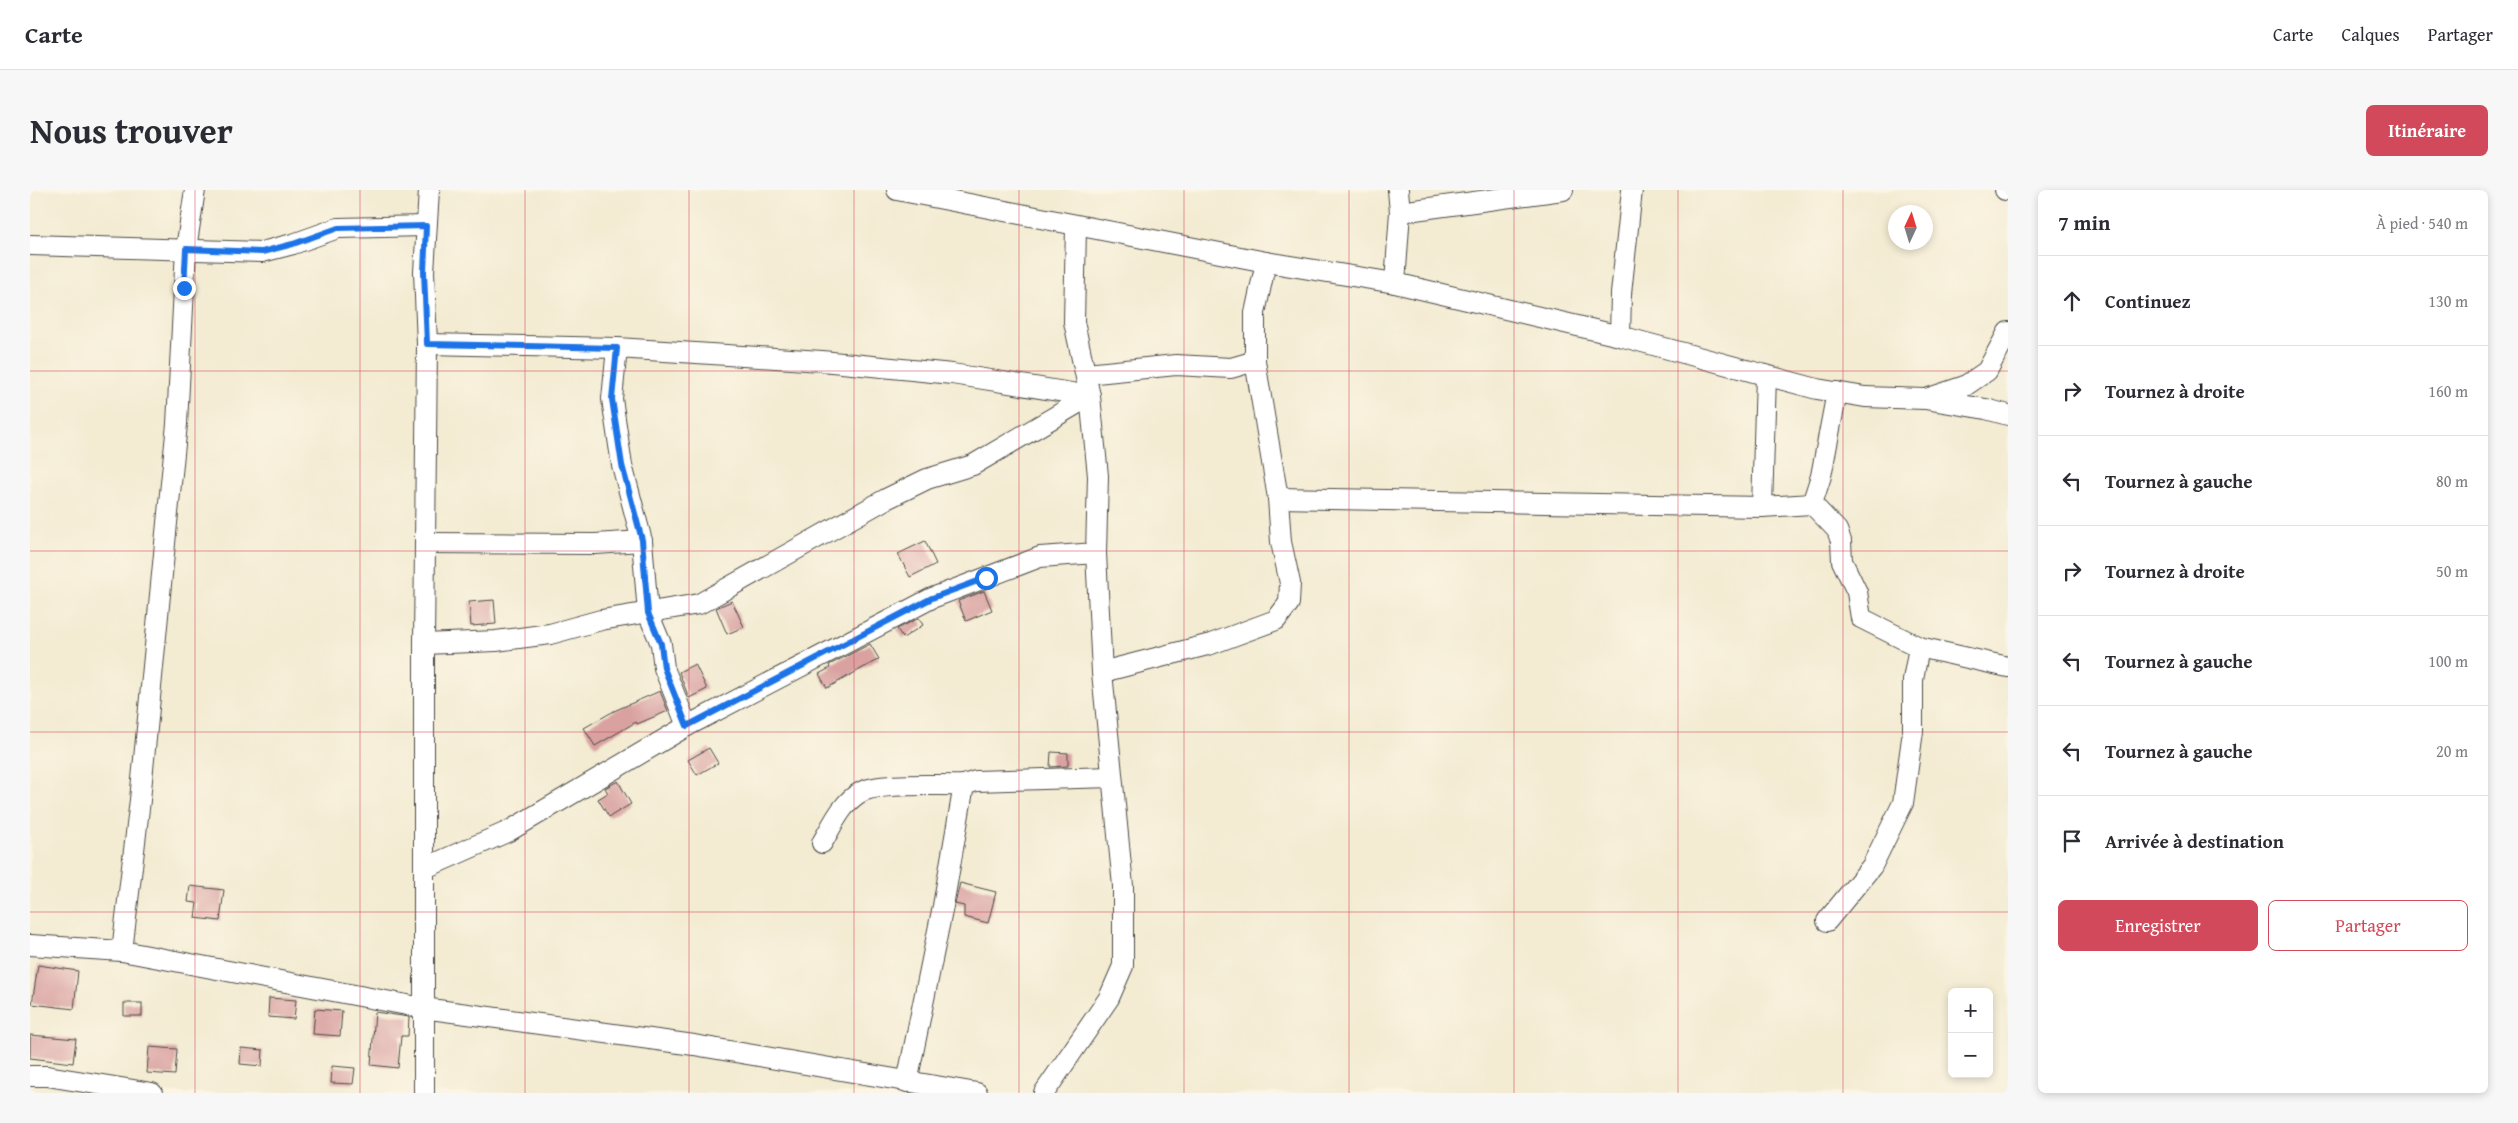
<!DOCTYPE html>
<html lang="fr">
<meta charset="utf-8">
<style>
body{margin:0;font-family:"Gentium Book Plus",serif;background:#f7f7f7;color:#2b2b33}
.controls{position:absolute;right:15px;bottom:15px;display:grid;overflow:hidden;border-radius:8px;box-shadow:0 2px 8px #0003}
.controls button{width:45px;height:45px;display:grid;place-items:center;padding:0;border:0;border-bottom:1px solid #e1e1e2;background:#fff;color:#2b2b33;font:25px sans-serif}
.compass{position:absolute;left:1858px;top:15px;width:45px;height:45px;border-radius:50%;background:#fff;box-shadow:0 2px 8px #0003;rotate:4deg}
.stop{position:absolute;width:15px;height:15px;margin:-11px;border:4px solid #1a73e8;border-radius:50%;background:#fff}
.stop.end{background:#1a73e8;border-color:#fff;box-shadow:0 1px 5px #0008}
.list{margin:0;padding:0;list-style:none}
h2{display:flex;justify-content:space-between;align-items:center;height:65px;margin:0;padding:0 20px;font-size:21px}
h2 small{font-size:16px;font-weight:400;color:#7c7c81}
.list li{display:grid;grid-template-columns:32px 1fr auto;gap:15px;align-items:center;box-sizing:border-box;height:90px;padding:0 20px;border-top:1px solid #e1e1e2}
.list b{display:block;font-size:19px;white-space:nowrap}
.list em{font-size:16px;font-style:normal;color:#7c7c81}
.actions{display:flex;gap:10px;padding:15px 20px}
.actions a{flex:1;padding:11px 0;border:1px solid #d1495b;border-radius:8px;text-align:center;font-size:18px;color:#d1495b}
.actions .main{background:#d1495b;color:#fff}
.icon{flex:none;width:28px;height:28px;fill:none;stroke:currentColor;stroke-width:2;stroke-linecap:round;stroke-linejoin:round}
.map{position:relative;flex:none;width:1978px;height:903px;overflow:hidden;border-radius:8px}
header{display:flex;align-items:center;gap:30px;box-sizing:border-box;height:70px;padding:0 25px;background:#fff;border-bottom:1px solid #e1e1e2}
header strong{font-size:24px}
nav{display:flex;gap:28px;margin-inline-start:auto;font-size:18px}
.intro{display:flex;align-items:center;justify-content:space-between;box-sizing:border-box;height:120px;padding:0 30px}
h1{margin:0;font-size:35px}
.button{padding:12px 22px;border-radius:8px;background:#d1495b;color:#fff;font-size:18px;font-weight:700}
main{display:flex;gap:30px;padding:0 30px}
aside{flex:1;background:#fff;border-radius:8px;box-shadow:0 2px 8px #0003}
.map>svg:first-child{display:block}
</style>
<header>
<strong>Carte</strong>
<nav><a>Carte</a><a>Calques</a><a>Partager</a></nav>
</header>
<div class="intro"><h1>Nous trouver</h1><a class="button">Itinéraire</a></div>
<main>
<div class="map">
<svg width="1978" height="903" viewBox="0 0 1978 903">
<rect width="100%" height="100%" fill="#fcf5e5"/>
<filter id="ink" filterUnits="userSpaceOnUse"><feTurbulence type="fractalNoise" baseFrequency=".02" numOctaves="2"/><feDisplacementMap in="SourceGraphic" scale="10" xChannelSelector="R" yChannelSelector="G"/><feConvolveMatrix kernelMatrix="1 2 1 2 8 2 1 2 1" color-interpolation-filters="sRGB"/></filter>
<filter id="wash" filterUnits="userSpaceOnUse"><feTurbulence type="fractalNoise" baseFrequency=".0096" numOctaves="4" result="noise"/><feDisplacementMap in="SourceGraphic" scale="20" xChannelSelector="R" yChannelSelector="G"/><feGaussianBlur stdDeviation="1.12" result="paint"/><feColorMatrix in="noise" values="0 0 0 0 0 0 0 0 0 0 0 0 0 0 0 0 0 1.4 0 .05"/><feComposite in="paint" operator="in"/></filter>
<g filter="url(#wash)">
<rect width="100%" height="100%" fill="#f3ebd2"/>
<g id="blocks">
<!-- building -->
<g fill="#d9a2a1">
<path d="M895,351L906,374L880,387L868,364Z"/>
<path d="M954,401L962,420L936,431L928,411Z"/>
<path d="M464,410L466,434L441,436L439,412Z"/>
<path d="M702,411L714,437L697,444L686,418Z"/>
<path d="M889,428L893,435L873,448L867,439Z"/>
<path d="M840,454L849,469L797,498L789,484L800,478L799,475Z"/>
<path d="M665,474L677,499L659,508L649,482Z"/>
<path d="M630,501L638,521L607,534L606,532L565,556L554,538L584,521Z"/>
<path d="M679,558L688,573L667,585L658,570Z"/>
<path d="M1021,562L1038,563V576L1020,577Z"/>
<path d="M588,591L601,614L579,627L568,609L578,603L575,598Z"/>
<path d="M930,693L966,702L958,733L934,727V716L925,714Z"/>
<path d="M160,696L194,700L190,731L165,728L167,713L158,712Z"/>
<path d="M8,775L48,781L44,819L2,814Z"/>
<path d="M239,808L266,810L264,829L238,827Z"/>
<rect x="94" y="813" width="18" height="13"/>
<path d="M285,819L312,821L310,846L283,844Z"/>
<path d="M345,822L379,827L378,846H371L368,878L341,875Z"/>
<path d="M0,845L46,849L43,873L0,868Z"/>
<path d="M119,857L147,859L145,885L117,883Z"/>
<path d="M211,858L233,860L232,876L210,874Z"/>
<path d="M302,876L325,878L323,894L301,893Z"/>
</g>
</g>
</g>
<g filter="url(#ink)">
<use href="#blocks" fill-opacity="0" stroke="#494844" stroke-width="1"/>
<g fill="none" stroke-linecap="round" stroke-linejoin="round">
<!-- minor casing -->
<g stroke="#494844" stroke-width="22">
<g id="minor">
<path d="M867,0L1236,72L1365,93L1590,146L1787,199L1835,207L1895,209L1956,219L1978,225"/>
<path d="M1975,0H1978"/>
<path d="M1370,22L1533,0"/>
<path d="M0,55L232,62L263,54L308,38L396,36"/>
<path d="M1365,93L1370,22L1368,0"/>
<path d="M1590,146L1591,104L1602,0"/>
<path d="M397,154L587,158L792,171L922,184L1060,206"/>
<path d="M587,158L582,209L592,275L612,351L618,423L631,454L634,478L657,536"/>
<path d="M1056,184L1146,175L1201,178L1225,171"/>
<path d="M1899,208L1935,196L1957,181L1978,142"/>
<path d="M1248,308L1732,317L1782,314L1791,286L1807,202"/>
<path d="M1782,314L1807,340L1811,351L1812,371L1827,402L1831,428L1889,457L1978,477"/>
<path d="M1732,317L1736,186"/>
<path d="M396,353L565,354L612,351"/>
<path d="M394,454L466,451L520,444L571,430L669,414L856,309L897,289L943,275L1060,206"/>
<path d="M1072,482L1181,454L1246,430L1259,413L1260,393L1251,352L1248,308L1225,171V123L1236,72"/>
<path d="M792,653C802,636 812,612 831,602C848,592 911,596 934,595L946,591L1082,587"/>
<path d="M395,678L479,641L657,536L902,408L1010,367L1066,363"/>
<path d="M1797,731L1842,676L1873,613L1883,541V490L1889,457"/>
<path d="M0,755L92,761L393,818L664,855L947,903"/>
<path d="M92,761L110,610L137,333L147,234L156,59L165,0"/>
<path d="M0,886H17L122,903"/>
<path d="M877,892L913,716L934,595"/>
<path d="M394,903V454L397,154L394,82L399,0"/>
<path d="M1014,903L1079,808L1093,776V696L1072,482L1066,363L1068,286L1060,206L1044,132L1046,37"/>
</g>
</g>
<!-- minor -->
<use href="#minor" stroke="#fff" stroke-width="20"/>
</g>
</g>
<g fill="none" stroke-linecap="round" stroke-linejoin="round" filter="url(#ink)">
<!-- route -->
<path stroke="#1a73e8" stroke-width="6" d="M154,98L156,59L232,62L263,54L308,38L396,36L394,82L397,154L587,158L582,209L592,275L612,350L618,423L631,454L634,478L657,536L902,408L956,388"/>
</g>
<!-- grid -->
<path fill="none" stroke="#d1495b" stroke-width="1" stroke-opacity="0.55" d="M165,0V903M330,0V903M495,0V903M659,0V903M824,0V903M989,0V903M1154,0V903M1319,0V903M1484,0V903M1648,0V903M1813,0V903M0,181H1978M0,361H1978M0,542H1978M0,722H1978"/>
</svg>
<div class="controls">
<button>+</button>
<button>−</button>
</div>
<svg class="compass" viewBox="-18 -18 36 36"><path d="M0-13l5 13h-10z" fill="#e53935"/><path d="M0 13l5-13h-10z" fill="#7c7c81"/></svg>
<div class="stop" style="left:956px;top:388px"></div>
<div class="stop end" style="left:154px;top:98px"></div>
</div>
<aside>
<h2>7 min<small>À pied · 540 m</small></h2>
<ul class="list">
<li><svg class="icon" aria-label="ahead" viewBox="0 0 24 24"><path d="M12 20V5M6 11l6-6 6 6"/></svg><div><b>Continuez</b></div><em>130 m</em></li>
<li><svg class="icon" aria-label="right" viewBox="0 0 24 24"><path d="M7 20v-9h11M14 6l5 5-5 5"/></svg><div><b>Tournez à droite</b></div><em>160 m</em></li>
<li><svg class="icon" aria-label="left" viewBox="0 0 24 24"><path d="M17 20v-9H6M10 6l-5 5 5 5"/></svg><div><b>Tournez à gauche</b></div><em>80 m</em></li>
<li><svg class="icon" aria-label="right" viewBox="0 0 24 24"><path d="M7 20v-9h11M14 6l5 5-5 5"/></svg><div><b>Tournez à droite</b></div><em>50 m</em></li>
<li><svg class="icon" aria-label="left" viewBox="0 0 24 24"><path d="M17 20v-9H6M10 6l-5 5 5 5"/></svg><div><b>Tournez à gauche</b></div><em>100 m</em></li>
<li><svg class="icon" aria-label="left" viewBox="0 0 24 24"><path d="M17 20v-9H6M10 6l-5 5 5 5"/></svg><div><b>Tournez à gauche</b></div><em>20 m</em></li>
<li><svg class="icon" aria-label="arrive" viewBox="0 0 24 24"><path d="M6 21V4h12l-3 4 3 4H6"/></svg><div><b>Arrivée à destination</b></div></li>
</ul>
<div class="actions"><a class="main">Enregistrer</a><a>Partager</a></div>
</aside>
</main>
